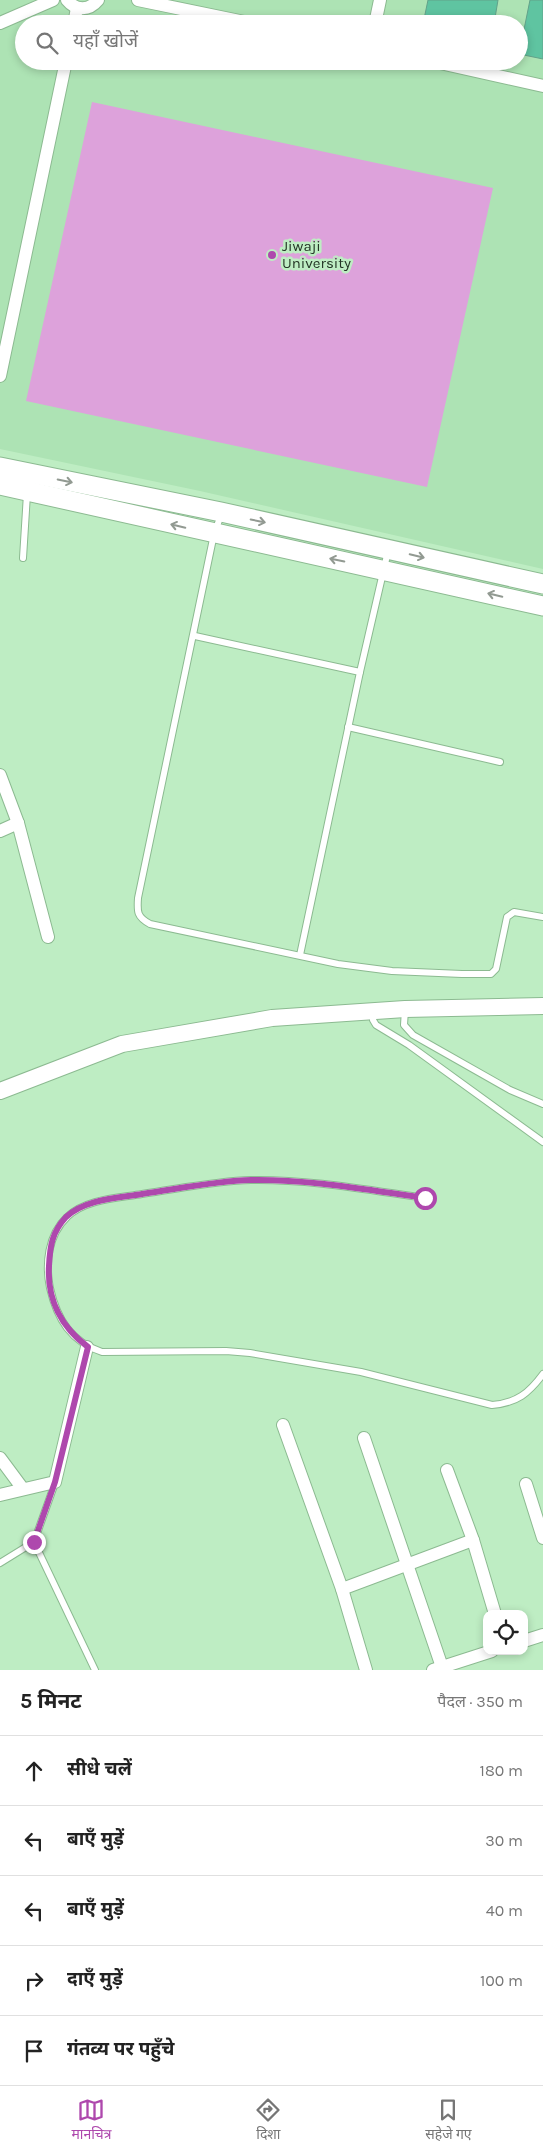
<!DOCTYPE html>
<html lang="hi">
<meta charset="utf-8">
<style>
body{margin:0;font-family:Karla,"Noto Sans Devanagari",sans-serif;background:#f6f6f6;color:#222}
.controls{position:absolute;right:15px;bottom:15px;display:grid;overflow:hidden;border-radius:10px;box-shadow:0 2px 8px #0003}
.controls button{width:45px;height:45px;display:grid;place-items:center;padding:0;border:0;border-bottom:1px solid #e0e0e0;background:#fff;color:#222;font:25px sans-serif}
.stop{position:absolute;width:15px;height:15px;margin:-11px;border:4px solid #ae48ad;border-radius:50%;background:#fff}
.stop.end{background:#ae48ad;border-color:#fff;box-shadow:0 1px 5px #0008}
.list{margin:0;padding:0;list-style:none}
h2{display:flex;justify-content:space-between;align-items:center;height:65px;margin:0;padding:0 20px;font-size:21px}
h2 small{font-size:16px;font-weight:400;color:#767676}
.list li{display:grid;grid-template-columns:32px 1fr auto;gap:15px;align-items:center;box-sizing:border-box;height:70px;padding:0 20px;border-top:1px solid #e0e0e0}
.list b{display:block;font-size:19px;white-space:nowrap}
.list em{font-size:16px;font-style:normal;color:#767676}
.icon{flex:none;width:28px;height:28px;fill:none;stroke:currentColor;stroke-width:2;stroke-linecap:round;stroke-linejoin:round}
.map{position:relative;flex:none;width:543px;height:1670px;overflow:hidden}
.search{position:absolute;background:#fff;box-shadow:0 2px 8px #0003;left:15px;right:15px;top:15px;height:55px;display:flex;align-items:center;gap:12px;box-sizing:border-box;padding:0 18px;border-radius:28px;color:#767676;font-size:19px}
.sheet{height:415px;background:#fff}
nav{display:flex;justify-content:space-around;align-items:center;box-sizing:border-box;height:70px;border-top:1px solid #e0e0e0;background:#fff;font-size:14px;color:#767676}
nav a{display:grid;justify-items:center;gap:2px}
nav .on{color:#ae48ad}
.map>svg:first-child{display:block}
</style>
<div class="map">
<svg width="543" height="1670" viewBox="0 0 543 1670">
<rect width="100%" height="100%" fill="#beedc3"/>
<!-- built -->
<path fill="#ade3b4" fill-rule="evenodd" d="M0,0H543V569L200,491L0,449ZM24,24H519V61H24Z"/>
<!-- green -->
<path fill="#dda2db" d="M92,102L493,188L427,487L26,401Z"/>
<!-- building -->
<g fill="#5fc4a1" stroke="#62a28a">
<path d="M428,0H498L494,24H423Z"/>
<path d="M530,0H543V59L519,54Z"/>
</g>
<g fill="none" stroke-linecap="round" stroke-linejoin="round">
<!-- service casing -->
<g stroke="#8cba91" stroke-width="8">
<g id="service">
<path d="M221,515L214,534L138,898C137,912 137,917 150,924L338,964L392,971L462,974H491L496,969L507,917L514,912L543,917"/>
<path d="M23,558L27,494"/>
<path d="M195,636L360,672"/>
<path d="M348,727L500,762"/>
<path d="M300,955L360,672L388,551"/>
<path d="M405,1010L404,1025L413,1035L510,1090L543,1104"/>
<path d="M373,1011V1020L376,1025L409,1045L543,1142"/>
<path d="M425,1198C368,1190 309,1179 251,1180C214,1181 178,1189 142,1194C118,1198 85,1199 67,1217C48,1235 45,1264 50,1288C57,1319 71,1342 102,1352L226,1351L250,1353L361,1372L492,1405C517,1403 529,1393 543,1374"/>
<path d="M34,1542L95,1670"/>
<path d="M0,1563L34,1542L55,1483"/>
</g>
</g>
<!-- minor casing -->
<g stroke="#8cba91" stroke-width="14">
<g id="minor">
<path d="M67,0C76,11 89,11 98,0"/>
<path d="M138,0L254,24"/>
<path d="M0,23L53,0"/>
<path d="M74,24L77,8"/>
<path d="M375,24L380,0"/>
<path d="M431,61L543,86"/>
<path d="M0,376L66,61"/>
<path d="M0,775L18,823L48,937"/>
<path d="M0,831L18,823"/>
<path d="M283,1425L342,1589L366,1670"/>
<path d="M364,1438L442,1667"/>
<path d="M0,1458L23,1489"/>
<path d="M447,1470L473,1540L495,1614"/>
<path d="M526,1484L543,1538"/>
<path d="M0,1495L55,1482L87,1347"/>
<path d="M342,1589L473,1540"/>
<path d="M524,1641L543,1635"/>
<path d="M433,1670L492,1651"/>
</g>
</g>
<!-- tertiary casing -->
<g stroke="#8cba91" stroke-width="18">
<path id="tertiary" d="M0,1091L122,1044L272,1018L405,1009L543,1006"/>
</g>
<!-- secondary casing -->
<g stroke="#8cba91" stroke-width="21">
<g id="secondary">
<path d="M0,467L221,512L543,584"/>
<path d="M0,485L543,606"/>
</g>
</g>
<!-- service -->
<use href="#service" stroke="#fff" stroke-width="6"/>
<!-- minor -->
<use href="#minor" stroke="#fff" stroke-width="12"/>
<!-- tertiary -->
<use href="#tertiary" stroke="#fff" stroke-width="16"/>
<!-- secondary -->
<use href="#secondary" stroke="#fff" stroke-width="19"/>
</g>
<!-- one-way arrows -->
<defs><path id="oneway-shaft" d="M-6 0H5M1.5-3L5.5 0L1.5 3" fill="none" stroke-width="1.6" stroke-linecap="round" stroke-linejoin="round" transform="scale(1.25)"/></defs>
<g stroke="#929a92">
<use href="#oneway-shaft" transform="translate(65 481) rotate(12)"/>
<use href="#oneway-shaft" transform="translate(258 521) rotate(12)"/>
<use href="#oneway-shaft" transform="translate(178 526) rotate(-167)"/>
<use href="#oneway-shaft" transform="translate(417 556) rotate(13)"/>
<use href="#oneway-shaft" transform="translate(337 560) rotate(-168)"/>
<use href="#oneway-shaft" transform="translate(495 595) rotate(-167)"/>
</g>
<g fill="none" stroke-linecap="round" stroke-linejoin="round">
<!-- route -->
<path stroke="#ae48ad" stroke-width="6" d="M34,1542L55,1482L88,1347C61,1327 47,1299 49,1266C50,1246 52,1232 66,1217C85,1199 118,1198 142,1194C178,1189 214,1181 251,1180C309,1179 368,1190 425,1198"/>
</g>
<!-- markers -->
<circle fill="#ae48ad" stroke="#beedc3" stroke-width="2" cx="272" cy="255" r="5"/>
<g text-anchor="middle" stroke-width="5" stroke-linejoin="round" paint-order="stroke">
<!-- poi labels -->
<g font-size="15" fill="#243626" stroke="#beedc3" text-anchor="start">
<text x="282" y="251">Jiwaji<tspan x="282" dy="17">University</tspan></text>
</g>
</g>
</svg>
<div class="controls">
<button><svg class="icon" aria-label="locate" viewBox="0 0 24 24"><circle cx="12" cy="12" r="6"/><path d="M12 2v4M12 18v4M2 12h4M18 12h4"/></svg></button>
</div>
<div class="stop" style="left:425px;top:1198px"></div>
<div class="stop end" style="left:34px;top:1542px"></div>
<div class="search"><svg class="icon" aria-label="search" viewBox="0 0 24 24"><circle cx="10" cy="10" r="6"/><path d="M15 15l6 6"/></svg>यहाँ खोजें</div>
</div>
<section class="sheet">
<h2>5 मिनट<small>पैदल · 350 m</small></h2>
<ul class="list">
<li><svg class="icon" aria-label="ahead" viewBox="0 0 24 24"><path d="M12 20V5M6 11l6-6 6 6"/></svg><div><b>सीधे चलें</b></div><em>180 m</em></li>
<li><svg class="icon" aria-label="left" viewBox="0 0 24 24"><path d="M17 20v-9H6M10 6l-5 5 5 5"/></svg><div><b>बाएँ मुड़ें</b></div><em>30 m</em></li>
<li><svg class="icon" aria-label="left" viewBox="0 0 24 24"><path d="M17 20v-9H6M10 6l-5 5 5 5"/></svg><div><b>बाएँ मुड़ें</b></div><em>40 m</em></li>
<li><svg class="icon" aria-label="right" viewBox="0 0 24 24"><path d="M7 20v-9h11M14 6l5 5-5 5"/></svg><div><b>दाएँ मुड़ें</b></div><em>100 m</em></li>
<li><svg class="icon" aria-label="arrive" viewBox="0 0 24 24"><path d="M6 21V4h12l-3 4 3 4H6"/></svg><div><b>गंतव्य पर पहुँचे</b></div></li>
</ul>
</section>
<nav>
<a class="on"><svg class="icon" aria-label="map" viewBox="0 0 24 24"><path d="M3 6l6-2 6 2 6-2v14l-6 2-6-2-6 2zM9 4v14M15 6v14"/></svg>मानचित्र</a>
<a><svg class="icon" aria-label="directions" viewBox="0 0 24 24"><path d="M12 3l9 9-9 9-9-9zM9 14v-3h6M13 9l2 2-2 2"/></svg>दिशा</a>
<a><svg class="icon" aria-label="saved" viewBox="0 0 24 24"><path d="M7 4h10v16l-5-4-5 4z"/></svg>सहेजे गए</a>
</nav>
